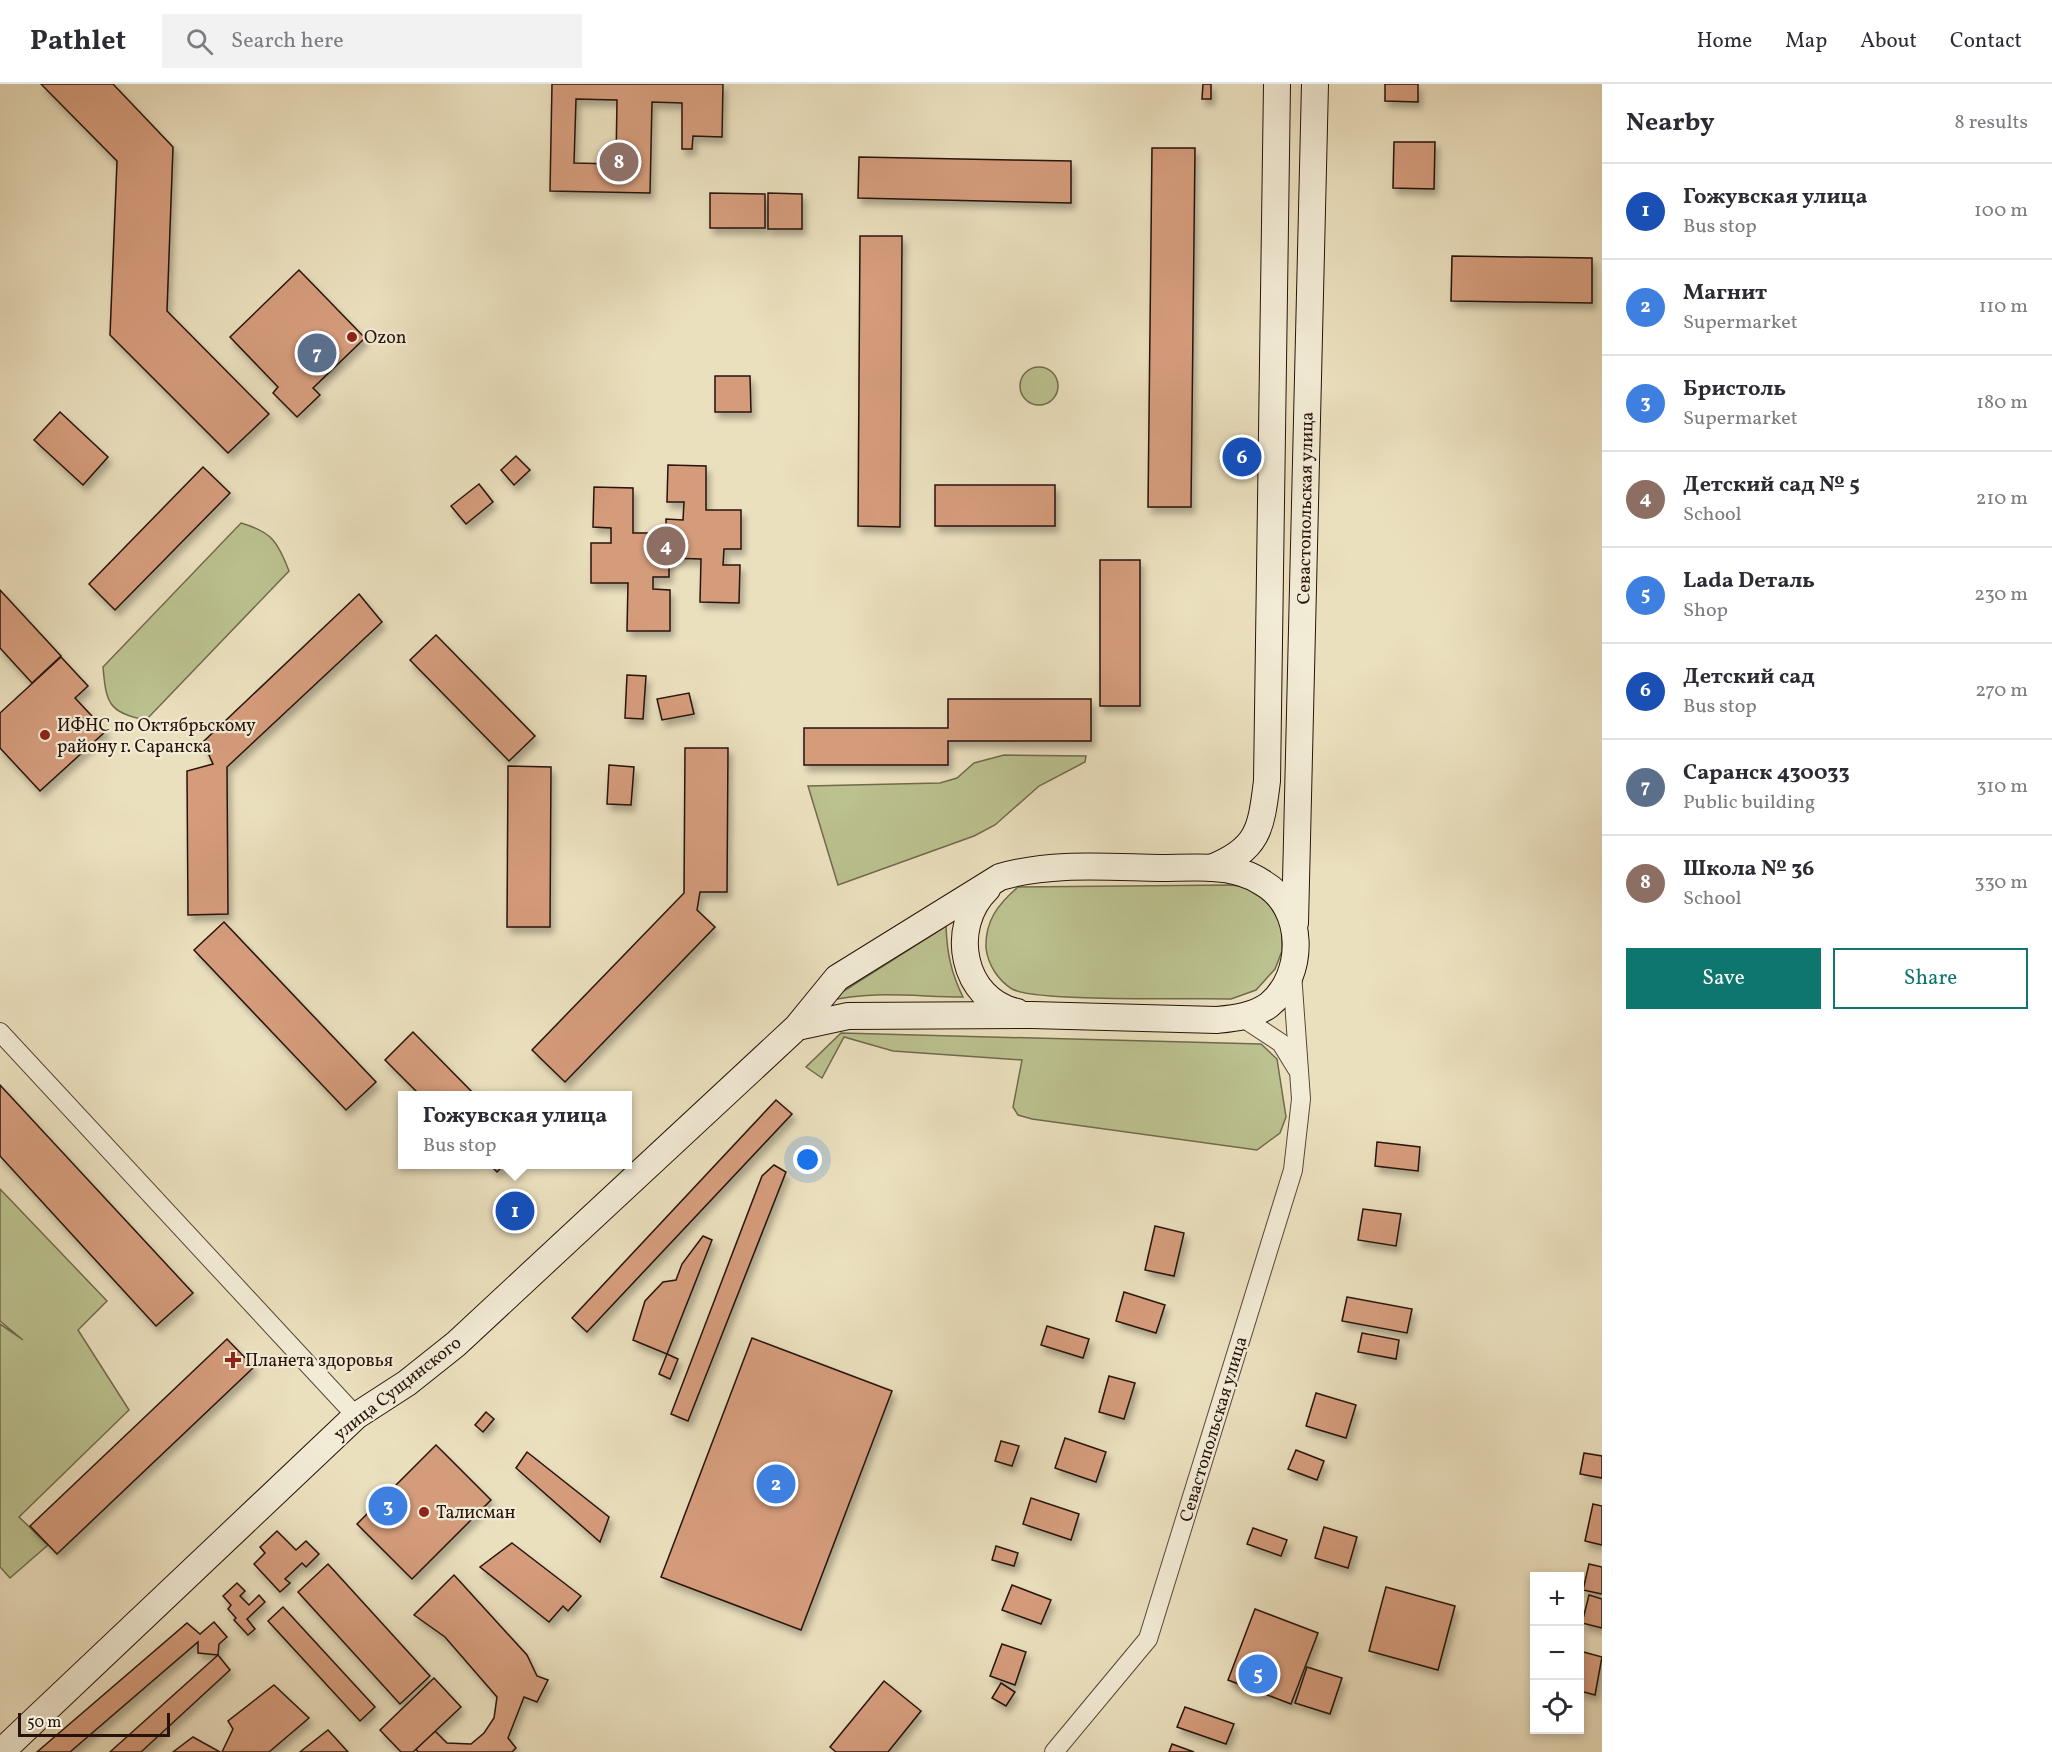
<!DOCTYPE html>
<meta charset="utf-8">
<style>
body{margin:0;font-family:Vollkorn,serif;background:#f2f2f3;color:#2b2b33}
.controls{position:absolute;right:18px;bottom:18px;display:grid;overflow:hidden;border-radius:0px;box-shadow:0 3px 9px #0003}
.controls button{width:54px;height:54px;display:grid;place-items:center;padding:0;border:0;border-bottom:2px solid #e1e1e2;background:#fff;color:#2b2b33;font:30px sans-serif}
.scale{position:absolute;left:18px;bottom:15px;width:152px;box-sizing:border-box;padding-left:6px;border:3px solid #27130b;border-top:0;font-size:16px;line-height:21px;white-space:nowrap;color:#27130b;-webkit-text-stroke:4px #f2ebd5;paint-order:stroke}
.you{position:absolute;left:808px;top:1076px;width:21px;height:21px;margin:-15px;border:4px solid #fff;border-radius:50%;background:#1a73e8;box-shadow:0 0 0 9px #1a73e833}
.badge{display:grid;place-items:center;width:39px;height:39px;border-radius:50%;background:#0f766e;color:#fff;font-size:20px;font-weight:700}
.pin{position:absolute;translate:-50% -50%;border:3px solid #fff;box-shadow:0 2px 6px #0006}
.popup{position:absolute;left:398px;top:1007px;width:234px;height:78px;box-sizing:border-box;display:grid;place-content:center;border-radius:0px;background:#fff;filter:drop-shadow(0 2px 4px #0005);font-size:20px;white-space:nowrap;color:#7c7c81}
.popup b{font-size:22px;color:#2b2b33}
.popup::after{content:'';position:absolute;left:50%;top:100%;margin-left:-12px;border:12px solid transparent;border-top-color:#fff}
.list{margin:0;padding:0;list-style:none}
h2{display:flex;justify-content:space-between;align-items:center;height:78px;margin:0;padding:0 24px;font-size:26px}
h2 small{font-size:20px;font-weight:400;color:#7c7c81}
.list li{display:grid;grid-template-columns:39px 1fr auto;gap:18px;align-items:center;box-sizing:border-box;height:96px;padding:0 24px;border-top:2px solid #e1e1e2}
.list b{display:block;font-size:22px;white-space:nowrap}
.list p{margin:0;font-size:20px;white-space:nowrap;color:#7c7c81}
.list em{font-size:20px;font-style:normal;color:#7c7c81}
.actions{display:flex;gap:12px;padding:18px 24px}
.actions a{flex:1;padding:14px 0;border:2px solid #0f766e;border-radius:0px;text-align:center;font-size:21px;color:#0f766e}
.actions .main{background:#0f766e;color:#fff}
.icon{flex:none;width:33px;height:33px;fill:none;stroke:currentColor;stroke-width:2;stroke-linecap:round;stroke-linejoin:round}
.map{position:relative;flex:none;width:1602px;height:1668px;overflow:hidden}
header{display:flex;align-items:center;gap:36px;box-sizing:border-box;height:84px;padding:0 30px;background:#fff;border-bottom:2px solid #e1e1e2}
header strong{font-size:28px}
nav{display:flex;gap:33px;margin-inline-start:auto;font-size:21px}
.search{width:420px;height:54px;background:#f2f2f3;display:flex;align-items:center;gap:15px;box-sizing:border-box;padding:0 21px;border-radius:0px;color:#7c7c81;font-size:22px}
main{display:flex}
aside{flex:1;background:#fff}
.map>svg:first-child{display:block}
</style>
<header>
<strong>Pathlet</strong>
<div class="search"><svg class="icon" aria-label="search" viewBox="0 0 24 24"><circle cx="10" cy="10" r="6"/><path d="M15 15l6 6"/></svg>Search here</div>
<nav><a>Home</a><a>Map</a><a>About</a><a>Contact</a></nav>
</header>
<main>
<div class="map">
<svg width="1602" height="1668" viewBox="0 0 1602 1668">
<defs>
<filter id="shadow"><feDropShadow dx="3.5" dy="6" stdDeviation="3" flood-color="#0004"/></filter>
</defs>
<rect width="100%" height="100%" fill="#ebe0be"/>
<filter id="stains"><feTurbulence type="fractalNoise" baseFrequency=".00333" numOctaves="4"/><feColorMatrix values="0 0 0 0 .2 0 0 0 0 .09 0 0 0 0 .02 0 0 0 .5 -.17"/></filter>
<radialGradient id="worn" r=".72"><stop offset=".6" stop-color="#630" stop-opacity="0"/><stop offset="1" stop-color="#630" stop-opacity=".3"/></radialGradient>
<!-- green -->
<g fill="#bbc18f" stroke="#716a4d" stroke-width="1.5">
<circle cx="1039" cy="302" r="19"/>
<path d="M241,439C272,448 278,458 289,487L146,636C108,629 106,618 103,583Z"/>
<path d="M1004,671L1086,672L1085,678L1039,702L995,741L974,752L838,801L808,702L940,699L957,694L974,679Z"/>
<path d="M1232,801L1254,805L1271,823L1282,842V867L1275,885L1256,906L1231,915C1194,914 1035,918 1012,905C998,896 988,881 986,864C985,837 998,820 1018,803Z"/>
<path d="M946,842C947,869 951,889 963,913C919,913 871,906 828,917Z"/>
<path d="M841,949L1261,960L1277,975L1286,1033L1280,1049L1257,1066L1032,1035L1018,1031L1013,1023L1022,976L893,967L844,953L822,994L806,983Z"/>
<path d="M0,1105L107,1217L78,1246L129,1326L19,1433L48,1461L10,1494L0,1483V1240L23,1256L0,1237Z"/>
</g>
<!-- building -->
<g fill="#d59c7b" stroke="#27130b" stroke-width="1.5" fill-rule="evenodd" filter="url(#shadow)">
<path d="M41,0H113L173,63L167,227L269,330L228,369L110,251L117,77Z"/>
<path d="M552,0H723L722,53L693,52L692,65H682V19L652,18L650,109L550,107ZM576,15L617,16L616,80L574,79Z"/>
<path d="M1203,0H1211V15H1202Z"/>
<path d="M1385,0H1418V18L1385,17Z"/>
<path d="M1394,58H1435L1434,105L1393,104Z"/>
<path d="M1152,64H1195L1191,423H1148Z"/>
<path d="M859,73L1071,77V119L858,114Z"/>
<path d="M710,109L765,110V144H710Z"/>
<path d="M768,109L802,110V145H768Z"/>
<path d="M860,152H902L900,443L858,442Z"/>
<path d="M1452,172L1592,174V219L1451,217Z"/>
<path d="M299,186L365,254L313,304L320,311L297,333L273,309L278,303L230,253Z"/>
<path d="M715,292H750L751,328H715Z"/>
<path d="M60,328L108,373L83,401L34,356Z"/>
<path d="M516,372L530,386L514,401L501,386Z"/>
<path d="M668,381L706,382V426H741V465H724L723,481H740L739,519L700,518L701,475L669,474V493H653V505L670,506V547H627L628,499H591V459H611V444L593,443L594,403L633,404V449H666V435L683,436L684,418H667Z"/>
<path d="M203,383L230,409L115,526L89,500Z"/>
<path d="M479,400L493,418L466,440L451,422Z"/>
<rect x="935" y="401" width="120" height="41"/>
<rect x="1100" y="476" width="40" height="146"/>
<path d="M0,506L61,572L32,599L0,564Z"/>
<path d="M359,510L382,538L227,683L228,830L188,831L187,687L213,680L203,658Z"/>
<path d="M436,551L535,652L509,677L410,576Z"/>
<path d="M61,573L88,602L75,614L106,647L40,707L0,664V629Z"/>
<path d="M627,591L646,592L643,635L625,634Z"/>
<path d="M689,609L694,630L662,636L657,615Z"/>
<path d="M948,615H1091V657H948V681H804V644H948Z"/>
<path d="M685,664H728L727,808H700L697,826L715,843L565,998L532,966L684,809Z"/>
<path d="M609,681L634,683L631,721L607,720Z"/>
<path d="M508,682L551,683L550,843H507Z"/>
<path d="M224,838L376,998L346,1026L194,866Z"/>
<path d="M413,948L476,1012H421L385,976Z"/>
<path d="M0,1001L193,1209L156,1242L0,1072Z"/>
<path d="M776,1016L792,1030L587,1248L572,1234Z"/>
<path d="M1377,1058L1420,1063L1418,1087L1375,1082Z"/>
<path d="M489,1080H505L497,1088Z"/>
<path d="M774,1081L786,1088L688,1337L671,1330L762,1092Z"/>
<path d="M1363,1125L1401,1130L1396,1162L1358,1156Z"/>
<path d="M1155,1142L1184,1149L1174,1192L1145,1186Z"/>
<path d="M703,1152L712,1156L667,1270L633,1256L645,1217L663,1198L676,1196L682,1180Z"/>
<path d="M1124,1208L1165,1221L1156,1249L1116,1237Z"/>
<path d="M1347,1213L1412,1225L1407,1249L1342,1237Z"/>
<path d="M1047,1242L1089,1255L1083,1274L1041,1261Z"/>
<path d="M1362,1249L1399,1256L1396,1275L1358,1268Z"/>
<path d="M752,1254L892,1307L801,1546L661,1493Z"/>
<path d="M227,1255L254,1283L57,1470L30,1442Z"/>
<path d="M667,1270L678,1275L670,1295L659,1290Z"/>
<path d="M1109,1292L1135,1299L1124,1335L1099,1328Z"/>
<path d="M1316,1309L1356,1321L1346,1354L1306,1342Z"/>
<path d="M486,1328L494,1335L483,1348L475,1341Z"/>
<path d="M1065,1354L1106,1368L1096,1398L1055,1384Z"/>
<path d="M1001,1357L1019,1362L1012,1382L995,1377Z"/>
<path d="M436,1361L491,1416L412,1495L357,1440Z"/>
<path d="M1296,1366L1324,1377L1317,1396L1288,1385Z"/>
<path d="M527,1368L609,1433L600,1458L516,1384Z"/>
<path d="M1584,1369L1602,1372V1394L1580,1390Z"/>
<path d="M1031,1414L1079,1430L1071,1456L1023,1440Z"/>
<path d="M1593,1420L1602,1422V1461L1585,1457Z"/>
<path d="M1324,1443L1357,1453L1348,1484L1315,1474Z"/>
<path d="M1253,1444L1287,1456L1281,1472L1247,1460Z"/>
<path d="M277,1447L296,1466L306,1457L319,1470L306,1483L302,1479L285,1495L290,1499L280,1508L254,1480L265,1469L260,1463Z"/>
<path d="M512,1459L581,1512L568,1527L563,1522L549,1538L480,1483Z"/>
<path d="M996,1462L1018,1469L1014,1482L992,1476Z"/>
<path d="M328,1480L430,1592L400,1620L298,1508Z"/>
<path d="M1589,1480L1602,1483V1510L1583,1506Z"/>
<path d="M454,1491L527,1571L537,1592L548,1596L537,1618L524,1613L508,1654L516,1664L512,1668H418L416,1665L435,1647L447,1659L471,1660L484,1649L494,1634L497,1613L445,1553L414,1531Z"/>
<path d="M237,1499L245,1507L240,1512L249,1521L259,1511L265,1518L247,1535L255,1545L248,1551L234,1536L236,1534L228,1525L231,1521L223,1512Z"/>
<path d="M1012,1501L1051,1516L1041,1540L1002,1526Z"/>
<path d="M1386,1503L1455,1522L1438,1586L1369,1567Z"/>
<path d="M1589,1511L1602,1515V1544L1582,1539Z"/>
<path d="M283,1523L375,1623L360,1637L268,1537Z"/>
<path d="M1255,1525L1318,1549L1291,1620L1228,1596Z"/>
<path d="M214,1538L227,1553L219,1560L218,1571L198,1569V1558L70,1668H37L187,1539L200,1550Z"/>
<path d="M1002,1560L1026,1568L1015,1601L990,1592Z"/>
<path d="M1580,1567L1602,1573L1595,1611L1580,1607Z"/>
<path d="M218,1571L230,1586L141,1668H110Z"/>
<path d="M1307,1583L1342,1594L1330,1630L1295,1619Z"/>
<path d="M434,1594L461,1623L413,1668H401L380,1646Z"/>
<path d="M884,1597L921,1627L888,1668H836L830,1663Z"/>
<path d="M1001,1599L1015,1608L1006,1622L992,1614Z"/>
<path d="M274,1601L309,1634L269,1668H222L233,1645L228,1637Z"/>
<path d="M1185,1623L1234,1640L1226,1660L1177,1643Z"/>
<path d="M328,1646L348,1668H300Z"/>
<path d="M193,1653L220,1668H173Z"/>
<path d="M1172,1660L1194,1668H1169Z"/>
</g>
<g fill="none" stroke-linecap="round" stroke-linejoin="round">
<!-- street casing -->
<g stroke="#584638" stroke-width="20">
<g id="street">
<path d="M1243,934L1281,959L1297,985"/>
<path d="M0,948L356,1332"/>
<path d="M1054,1668L1148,1555L1293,1086L1301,1015L1292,889"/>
</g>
</g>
<!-- secondary casing -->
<g stroke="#27130b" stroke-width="28">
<g id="secondary">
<path d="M1211,784C1259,765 1261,745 1267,697L1277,0"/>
<path d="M987,805C948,843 962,916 1017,928"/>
<path d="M1295,839L1315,0"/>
<path d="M1,1668L356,1332L407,1299L456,1260L797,943L837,894L1000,793C1052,778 1106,783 1160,784C1186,784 1216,781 1242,789C1249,791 1257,795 1263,799C1305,823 1306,891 1269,921C1254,932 1235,934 1217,936L1032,931L848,932L797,943"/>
</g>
</g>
<!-- street -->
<use href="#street" stroke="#f2ebd5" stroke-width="18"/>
<!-- secondary -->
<use href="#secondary" stroke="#f2ebd5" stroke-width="26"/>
</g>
<!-- markers -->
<g fill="#8f2418" stroke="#f2ebd5" stroke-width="2">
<circle cx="352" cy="253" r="6"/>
<circle cx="45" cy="651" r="6"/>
<path d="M230 1267h6v6h6v6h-6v6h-6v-6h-6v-6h6z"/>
<circle cx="424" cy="1428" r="6"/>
</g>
<g text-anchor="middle" stroke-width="4.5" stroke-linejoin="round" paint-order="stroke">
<!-- poi labels -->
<g font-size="18" fill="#27130b" stroke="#f2ebd5" text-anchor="start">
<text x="364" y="259">Ozon</text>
<text x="57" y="647">ИФНС по Октябрьскому<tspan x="57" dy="21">району г. Саранска</tspan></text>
<text x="245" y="1282">Планета здоровья</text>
<text x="436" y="1434">Талисман</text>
</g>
<!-- street labels -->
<g font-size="18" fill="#27130b" stroke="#f2ebd5">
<text transform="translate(1305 424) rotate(-89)" y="6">Севастопольская улица</text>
<text transform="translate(397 1304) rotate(-38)" y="6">улица Сущинского</text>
<text transform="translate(1213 1345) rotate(-73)" y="6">Севастопольская улица</text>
</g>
</g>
<rect width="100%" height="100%" filter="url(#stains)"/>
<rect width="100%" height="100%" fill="url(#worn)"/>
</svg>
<div class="controls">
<button>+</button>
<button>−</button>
<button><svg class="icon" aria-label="locate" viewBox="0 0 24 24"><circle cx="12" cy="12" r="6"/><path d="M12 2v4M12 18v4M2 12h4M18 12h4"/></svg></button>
</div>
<div class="scale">50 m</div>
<div class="you"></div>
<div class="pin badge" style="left:515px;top:1127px;background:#1a4fb4">1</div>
<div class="popup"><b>Гожувская улица</b>Bus stop</div>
<div class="pin badge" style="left:776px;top:1400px;background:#3f7fe0">2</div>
<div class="pin badge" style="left:388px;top:1422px;background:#3f7fe0">3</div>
<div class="pin badge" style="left:666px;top:462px;background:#8d6e63">4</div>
<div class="pin badge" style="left:1258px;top:1590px;background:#3f7fe0">5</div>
<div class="pin badge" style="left:1242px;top:373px;background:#1a4fb4">6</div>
<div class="pin badge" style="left:317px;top:269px;background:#5c6f8a">7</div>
<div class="pin badge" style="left:619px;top:78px;background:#8d6e63">8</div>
</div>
<aside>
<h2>Nearby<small>8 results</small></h2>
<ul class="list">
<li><span class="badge" style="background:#1a4fb4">1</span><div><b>Гожувская улица</b><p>Bus stop</p></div><em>100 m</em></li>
<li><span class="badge" style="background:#3f7fe0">2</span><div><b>Магнит</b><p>Supermarket</p></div><em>110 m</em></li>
<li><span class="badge" style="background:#3f7fe0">3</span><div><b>Бристоль</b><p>Supermarket</p></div><em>180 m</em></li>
<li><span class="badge" style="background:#8d6e63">4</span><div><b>Детский сад № 5</b><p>School</p></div><em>210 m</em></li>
<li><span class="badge" style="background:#3f7fe0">5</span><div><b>Lada Dеталь</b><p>Shop</p></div><em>230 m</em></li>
<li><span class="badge" style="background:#1a4fb4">6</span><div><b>Детский сад</b><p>Bus stop</p></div><em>270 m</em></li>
<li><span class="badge" style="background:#5c6f8a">7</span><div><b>Саранск 430033</b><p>Public building</p></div><em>310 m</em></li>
<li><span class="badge" style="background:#8d6e63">8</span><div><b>Школа № 36</b><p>School</p></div><em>330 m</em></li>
</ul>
<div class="actions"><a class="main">Save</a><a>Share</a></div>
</aside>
</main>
